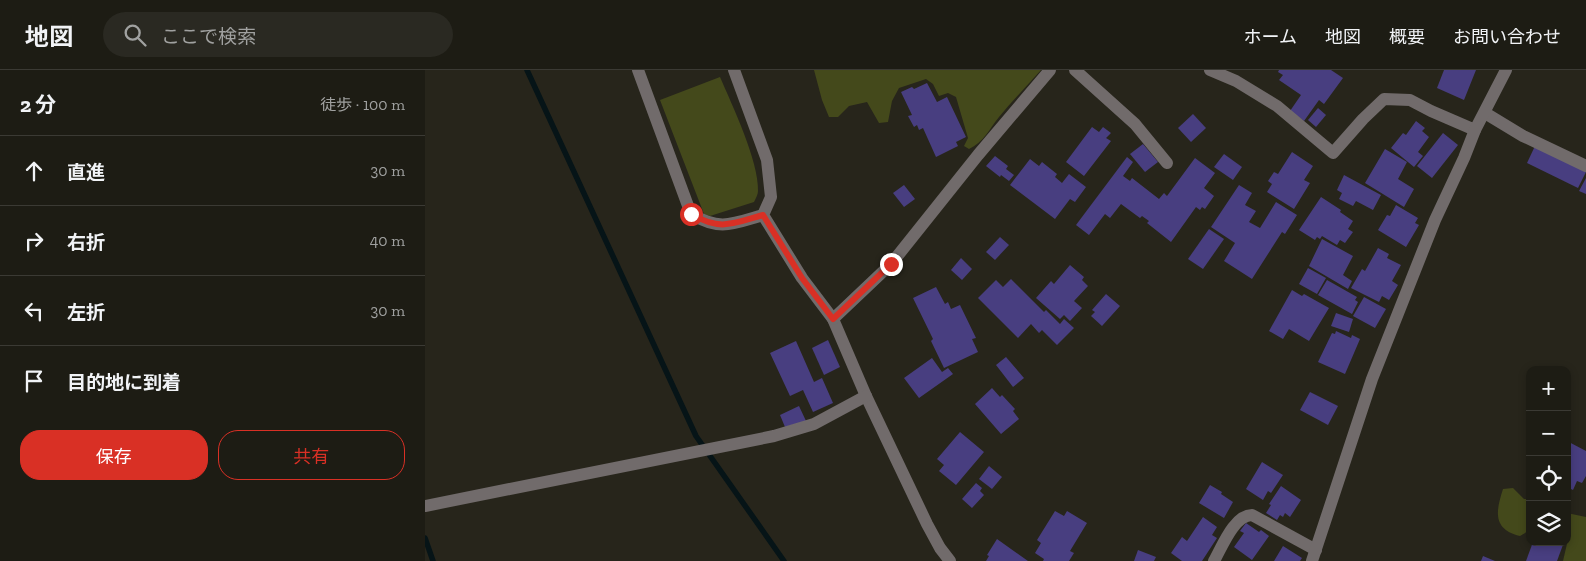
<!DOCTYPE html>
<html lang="ja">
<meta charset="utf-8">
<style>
body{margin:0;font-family:"Zilla Slab","Noto Sans JP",serif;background:#2a2922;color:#f1f3f6}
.controls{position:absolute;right:15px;bottom:15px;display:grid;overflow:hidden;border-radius:10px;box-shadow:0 2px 8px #0003}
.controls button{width:45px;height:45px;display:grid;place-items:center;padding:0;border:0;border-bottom:1px solid #3b3a34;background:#1d1c14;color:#f1f3f6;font:25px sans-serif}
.stop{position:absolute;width:15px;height:15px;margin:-11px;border:4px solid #d93025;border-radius:50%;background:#fff}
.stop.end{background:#d93025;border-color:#fff;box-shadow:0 1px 5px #0008}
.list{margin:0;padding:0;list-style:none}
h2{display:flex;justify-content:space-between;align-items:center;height:65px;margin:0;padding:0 20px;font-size:21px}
h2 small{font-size:16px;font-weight:400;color:#a0a1a0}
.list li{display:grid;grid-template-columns:32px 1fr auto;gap:15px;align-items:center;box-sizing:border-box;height:70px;padding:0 20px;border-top:1px solid #3b3a34}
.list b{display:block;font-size:19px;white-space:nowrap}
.list em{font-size:16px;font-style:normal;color:#a0a1a0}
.actions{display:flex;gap:10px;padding:15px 20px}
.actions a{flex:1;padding:11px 0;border:1px solid #d93025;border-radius:20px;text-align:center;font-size:18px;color:#d93025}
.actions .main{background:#d93025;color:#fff}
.icon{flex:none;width:28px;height:28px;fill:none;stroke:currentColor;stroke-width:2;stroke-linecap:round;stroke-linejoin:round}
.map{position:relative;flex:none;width:1161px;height:491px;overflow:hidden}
header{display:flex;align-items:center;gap:30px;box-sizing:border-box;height:70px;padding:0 25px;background:#1d1c14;border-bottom:1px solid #3b3a34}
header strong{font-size:24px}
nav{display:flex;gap:28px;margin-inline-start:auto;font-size:18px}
.search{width:350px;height:45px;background:#2a2922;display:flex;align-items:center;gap:12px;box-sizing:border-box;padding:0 18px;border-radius:28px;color:#a0a1a0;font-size:19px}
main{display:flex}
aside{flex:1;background:#1d1c14}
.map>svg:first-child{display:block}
</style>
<header>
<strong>地図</strong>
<div class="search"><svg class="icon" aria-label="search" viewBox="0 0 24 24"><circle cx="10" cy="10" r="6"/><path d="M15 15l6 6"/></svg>ここで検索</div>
<nav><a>ホーム</a><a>地図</a><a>概要</a><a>お問い合わせ</a></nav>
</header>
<main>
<aside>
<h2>2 分<small>徒歩 · 100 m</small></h2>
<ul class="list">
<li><svg class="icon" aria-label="ahead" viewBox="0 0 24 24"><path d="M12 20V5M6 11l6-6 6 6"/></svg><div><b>直進</b></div><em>30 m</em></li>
<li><svg class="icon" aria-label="right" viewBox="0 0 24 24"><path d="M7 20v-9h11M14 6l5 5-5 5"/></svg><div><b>右折</b></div><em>40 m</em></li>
<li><svg class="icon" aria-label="left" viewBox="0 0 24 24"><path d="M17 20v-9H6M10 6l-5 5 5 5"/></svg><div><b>左折</b></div><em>30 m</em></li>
<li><svg class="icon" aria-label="arrive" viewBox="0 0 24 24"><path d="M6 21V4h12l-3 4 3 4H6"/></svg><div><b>目的地に到着</b></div></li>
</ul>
<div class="actions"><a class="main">保存</a><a>共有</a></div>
</aside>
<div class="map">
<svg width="1161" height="491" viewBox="0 0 1161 491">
<rect width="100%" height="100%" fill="#27251b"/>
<!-- green -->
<g fill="#44491b">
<path d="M389,0H616C602,16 587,31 574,47C565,58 558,73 544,79L539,76L543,68L531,27L523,23L514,26L508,14L501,9L474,18L467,31L463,52L454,53L442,32L424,36L413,47H404L397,30Z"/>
<path d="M295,7C307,35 334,91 333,121C333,124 331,128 329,132L285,146L279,144L235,30Z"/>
<path d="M1088,418L1099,429H1105V460L1095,466C1067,459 1071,441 1078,419Z"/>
<path d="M1142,443L1161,447V491H1138L1144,465L1142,464Z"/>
</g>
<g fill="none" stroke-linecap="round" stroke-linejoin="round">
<!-- stream -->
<g stroke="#061417" stroke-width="5.5">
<path d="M102,0L271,366L359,491"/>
<path d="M0,468L8,491"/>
</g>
</g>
<!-- building -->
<g fill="#483e80">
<path d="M854,0H906L918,8L899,34L894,30L879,51L865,41L876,25L854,10L858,5L853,2Z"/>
<path d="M1019,0H1051L1039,30L1012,18Z"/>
<path d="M502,13L512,32L522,27L541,67L531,72L533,76L511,87L498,58L494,60L492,55L489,57L483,46L487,45L476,22L487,17L489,19Z"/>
<path d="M893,38L901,45L891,57L883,50Z"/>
<path d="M768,44L781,58L766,72L753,58Z"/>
<path d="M991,51L1000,58L997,61L1004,67L993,82L998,86L989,97L966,78L978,63L981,65Z"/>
<path d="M667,57L674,62L678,57L686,63L681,68L686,71L659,106L641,92Z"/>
<path d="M1018,63L1033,75L1007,108L992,96Z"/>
<path d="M718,74L733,92L720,102L705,84Z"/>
<path d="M1110,76L1161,102L1153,118L1102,93Z"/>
<path d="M960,79L982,92L973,109L989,119L979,137L940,113Z"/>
<path d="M867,82L888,96L879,110L885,113L869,139L842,122L847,114L843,111L849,102L853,104Z"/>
<path d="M799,84L817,97L808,110L789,97Z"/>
<path d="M570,86L583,96L581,99L589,105L584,111L576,105L575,107L561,96Z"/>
<path d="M702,87L708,92L698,106L705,111L707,108L734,129L739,123L742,126L770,88L790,103L779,118L789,126L780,139L777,137L775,140L771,137L746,172L722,153L724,151L717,146L715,148L696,134L685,148L680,144L664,165L651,155Z"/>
<path d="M605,89L614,96L617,92L632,104L630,107L637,113L644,104L661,117L650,132L645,129L630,149L585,115Z"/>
<path d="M919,105L956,125L948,140L931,131L928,136L914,129L917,123L912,120Z"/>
<path d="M1161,108V124L1154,121Z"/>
<path d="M479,115L490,129L479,137L468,123Z"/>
<path d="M814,115L827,123L820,135L831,141L824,152L835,158L851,132L872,145L860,164L857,162L827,209L799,191L810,173L786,157Z"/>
<path d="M896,127L916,140L915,142L928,151L923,159L928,162L920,173L915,170L912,175L897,166L895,169L892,167L890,170L874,160Z"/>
<path d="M971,135L993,148L990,153L994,155L981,177L953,160L962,145L965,146Z"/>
<path d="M784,159L799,169L778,199L763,189Z"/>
<path d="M575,167L584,175L570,190L561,182Z"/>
<path d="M897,169L928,186L918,205L927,211L923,219L884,196Z"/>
<path d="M953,178L964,184L962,188L976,195L967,211L973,215L964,230L957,226L954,232L926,218L937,199L940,201Z"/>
<path d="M536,188L547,199L537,210L526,200Z"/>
<path d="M645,195L659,207L657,210L663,216L649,231L657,238L645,251L639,245L635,249L611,228L626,211L629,214Z"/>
<path d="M883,198L901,208L892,224L874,214Z"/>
<path d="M586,209L619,242L621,240L635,254L639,249L649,258L632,275L617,260L614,263L606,254L593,268L553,228L571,210L578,217Z"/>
<path d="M902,210L932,227L930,230L933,232L927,244L893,225Z"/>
<path d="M511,217L520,234L523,232L526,239L535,235L551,268L547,269L553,282L519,298L506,271L508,269L488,228Z"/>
<path d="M867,220L877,226L879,224L904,238L884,271L864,259L858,269L844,261Z"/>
<path d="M681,224L695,236L677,256L666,246L670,242L667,240Z"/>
<path d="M939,227L961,239L950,258L928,246Z"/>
<path d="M911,243L928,249L924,262L906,256Z"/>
<path d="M911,261L926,268L927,265L935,269L920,304L893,292L907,263L910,264Z"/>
<path d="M403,270L415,297L399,305L387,278Z"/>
<path d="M371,271L389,312L397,308L408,333L388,342L378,320L365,326L345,283Z"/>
<path d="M581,287L599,308L588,317L571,295Z"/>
<path d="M507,288L517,302L523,298L528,304L494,328L479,308Z"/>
<path d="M567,318L575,327L577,325L590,339L588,341L594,349L576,364L550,334Z"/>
<path d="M885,322L913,336L903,355L875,340Z"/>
<path d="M374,336L381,351L360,357L355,345Z"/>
<path d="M535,362L559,382L531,415L514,401L519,395L512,389Z"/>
<path d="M1142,371L1161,381V406L1157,413L1152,411L1148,420L1142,417Z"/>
<path d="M837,392L858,405L846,423L843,421L838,430L821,419Z"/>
<path d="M564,396L577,407L567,419L554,409Z"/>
<path d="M551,413L557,418L555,421L559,425L547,438L537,429Z"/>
<path d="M785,415L797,422L796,424L808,432L799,448L774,433Z"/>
<path d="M856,416L876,430L865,447L860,443L858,447L855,445L852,450L841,443L846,435L844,434Z"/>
<path d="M630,441L639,446L642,441L662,453L645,481L649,483L644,491H618L619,489L610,483L616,473L612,470Z"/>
<path d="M778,447L792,457L787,465L792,468L777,491H757L746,483L757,467L762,471Z"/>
<path d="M821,453L834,462L836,460L844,466L827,490L809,477L819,463L815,461Z"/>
<path d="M572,469L603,491H561L564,486L562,485Z"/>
<path d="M1108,472H1139L1132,491H1101Z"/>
<path d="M858,476L877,488L875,491H849Z"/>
<path d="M713,480L731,487L729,491H709Z"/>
<path d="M1058,486L1070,491H1056Z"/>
</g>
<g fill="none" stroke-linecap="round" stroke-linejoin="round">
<!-- minor -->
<g stroke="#716b6b" stroke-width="12">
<path d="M213,0L266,144C295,161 307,154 338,145"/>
<path d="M309,0L342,90L346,127L338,145L377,208L408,249L441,326L502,454L515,478L525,491"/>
<path d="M650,0L710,54L742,93"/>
<path d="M785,0L811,11L852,36L908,83L938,49L959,29L985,30L1006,41L1050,60"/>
<path d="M1060,43L1098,66L1161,96"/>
<path d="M408,249L466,194L553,85L625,0"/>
<path d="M0,436L349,366L389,354L441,326"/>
<path d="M789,491C797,477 809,445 827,445L891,480"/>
<path d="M887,491L947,309L1010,150L1039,88L1050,60L1081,0"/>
</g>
</g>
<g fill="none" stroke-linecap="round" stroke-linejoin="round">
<!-- route -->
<path stroke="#d93025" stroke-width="6" d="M266,144C295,161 307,154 338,145L377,208L408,249L466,194"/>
</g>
</svg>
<div class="controls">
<button>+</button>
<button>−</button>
<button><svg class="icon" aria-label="locate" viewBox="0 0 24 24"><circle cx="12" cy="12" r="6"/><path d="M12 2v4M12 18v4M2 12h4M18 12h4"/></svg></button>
<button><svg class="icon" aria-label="layers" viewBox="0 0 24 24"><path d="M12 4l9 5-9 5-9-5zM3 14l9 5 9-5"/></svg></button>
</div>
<div class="stop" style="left:266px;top:144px"></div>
<div class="stop end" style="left:466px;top:194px"></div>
</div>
</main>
